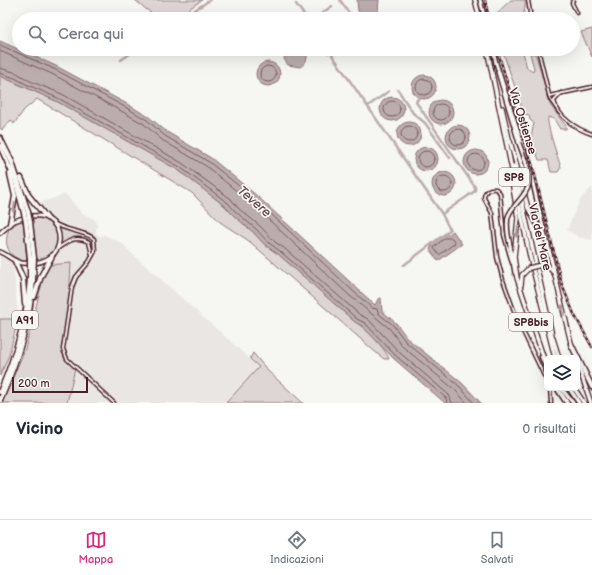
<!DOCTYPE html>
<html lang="it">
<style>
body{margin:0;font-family:"Balsamiq Sans",sans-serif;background:#f2f2f3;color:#1f2937}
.controls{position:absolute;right:12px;bottom:12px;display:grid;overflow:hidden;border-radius:6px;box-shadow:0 4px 16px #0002}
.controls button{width:36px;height:36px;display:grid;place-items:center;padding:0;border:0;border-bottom:1px solid #e0e1e3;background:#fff;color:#1f2937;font:20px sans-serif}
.scale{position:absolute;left:12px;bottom:10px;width:76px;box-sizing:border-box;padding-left:4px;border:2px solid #4a1f2b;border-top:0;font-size:11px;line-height:14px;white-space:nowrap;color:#4a1f2b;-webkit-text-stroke:3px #f6f6f2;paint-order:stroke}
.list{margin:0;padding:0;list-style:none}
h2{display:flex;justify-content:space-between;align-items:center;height:52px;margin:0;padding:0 16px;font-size:17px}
h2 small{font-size:13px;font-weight:400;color:#747a83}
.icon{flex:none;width:22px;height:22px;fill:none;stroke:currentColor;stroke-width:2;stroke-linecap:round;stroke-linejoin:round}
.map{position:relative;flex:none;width:592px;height:403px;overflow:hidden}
.search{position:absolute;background:#fff;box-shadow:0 4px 16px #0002;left:12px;right:12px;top:12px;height:44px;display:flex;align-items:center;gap:10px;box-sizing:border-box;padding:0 14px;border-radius:22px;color:#747a83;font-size:15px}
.sheet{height:116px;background:#fff}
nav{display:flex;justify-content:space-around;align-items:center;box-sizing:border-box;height:56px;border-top:1px solid #e0e1e3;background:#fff;font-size:11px;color:#747a83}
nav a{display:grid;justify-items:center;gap:2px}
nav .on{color:#db2777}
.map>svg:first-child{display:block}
</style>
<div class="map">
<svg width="592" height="403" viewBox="0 0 592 403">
<rect width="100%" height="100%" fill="#f6f6f2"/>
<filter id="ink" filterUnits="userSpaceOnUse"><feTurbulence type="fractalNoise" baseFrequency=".025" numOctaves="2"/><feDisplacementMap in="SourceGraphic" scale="8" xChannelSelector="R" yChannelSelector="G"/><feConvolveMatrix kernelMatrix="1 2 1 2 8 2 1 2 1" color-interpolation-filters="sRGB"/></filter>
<g filter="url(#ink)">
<!-- built -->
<g fill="#e9e6e3">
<path d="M592,187V240L579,237L567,230L580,200Z"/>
<path d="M65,194L82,213L95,220L97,225L96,234L102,237L103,234L123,244L129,251L259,367L226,403H69L67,359L63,349L73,282L70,278L71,263L49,265L60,250L74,241L79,240L86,244L95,242L90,235L65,230L51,221L37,204Z"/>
<path d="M0,255L13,263L18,319H0Z"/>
</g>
<!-- green -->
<g fill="#ddd6d5" stroke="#947a80">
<path d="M135,0H202L174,19H158Z"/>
<path d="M511,0H525C526,25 515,19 495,19L500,10Z"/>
<path d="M592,29V57L581,32Z"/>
<path d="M502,49H516L523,52L527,68L533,72L534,68L530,54L533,53L536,55L550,105L566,126V129H560L554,119L548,117C546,124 558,158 561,167L558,172H551L548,160H539L531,137L534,123L530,120L529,115L524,114Z"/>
<path d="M0,76L58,102L178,170L225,206L232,214L253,232L265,245L278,254L355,322C366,328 385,348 389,359H384L373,350L249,241L220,222L192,193L37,99L24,110L14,124L11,120L2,130L0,128Z"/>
<path d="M32,217C52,216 70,244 49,257C46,259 41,260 37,261Z"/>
<path d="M23,219L27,262C8,259 2,243 10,227Z"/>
<path d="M58,228L88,237L90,240L74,237L60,245L61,236Z"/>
<path d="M71,263L69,302L62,348L64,357L75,368L67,403H2L25,349L43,279L49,265Z"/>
<path d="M0,319H18L9,355L0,376Z"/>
<path d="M253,353L269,372L303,403H226L259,367L250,359Z"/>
</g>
<!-- water -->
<g fill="#bbadae" stroke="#8e747a">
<path d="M357,0H379L378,11C372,18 364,18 358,11Z"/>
<path d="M0,41L56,66L127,104L149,117L167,132L211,158L256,195L375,305L378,299L381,298L382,311L396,323L408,339L462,383L481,403H445L393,358L362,326L355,322L278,254L265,245L253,232L232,214L225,206L178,170L58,102L0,76Z"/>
<path d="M286,49H305C309,56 307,63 300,67L288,65L284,59Z"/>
<circle cx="268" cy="74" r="12"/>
<circle cx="424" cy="87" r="12"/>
<circle cx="392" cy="109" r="12"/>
<circle cx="441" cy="112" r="12"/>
<circle cx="409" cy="134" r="12"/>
<circle cx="458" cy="137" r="12"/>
<circle cx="426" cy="159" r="12"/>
<circle cx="476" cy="162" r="12"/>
<circle cx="444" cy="184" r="12"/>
<path d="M453,231L462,244L438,261L430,250L433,242L446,233L448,235Z"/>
</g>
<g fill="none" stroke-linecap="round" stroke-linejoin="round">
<!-- shore -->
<g stroke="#77585f" stroke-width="1">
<path d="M0,45L54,69L125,107L147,120L165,136L209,162L254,198L354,292L372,308L377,309L379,314L393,325L406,342L459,386L474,403"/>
<path d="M0,51L52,74L123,112L144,124L162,140L206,166L250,202L350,296L390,329L402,346L455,390L467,403"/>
<circle cx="268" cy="74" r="8"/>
<path d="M0,68L17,73L30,81L62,94L182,163L231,199L238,208L260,226L275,242L284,248L360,315L368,319L400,353L449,395L452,403"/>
<path d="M0,73L15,78L28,85L60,99L180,167L228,203L235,211L256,229L268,242L281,252L357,319L365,323L396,356L446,398L447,403"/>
<circle cx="424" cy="87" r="8"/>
<circle cx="392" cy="109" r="8"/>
<circle cx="441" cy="112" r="8"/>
<circle cx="409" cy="134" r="8"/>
<circle cx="458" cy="137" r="8"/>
<circle cx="426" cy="159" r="8"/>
<circle cx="476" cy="162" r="8"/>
<circle cx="444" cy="184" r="8"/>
<path d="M445,238H452L455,243L439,255L434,248Z"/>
</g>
<!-- canal -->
<g stroke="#bbadae" stroke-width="2.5">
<path d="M340,0L351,16"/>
<path d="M296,4L307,19"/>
<path d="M181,19L210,0"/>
<path d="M314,19L332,6"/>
<path d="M334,49L332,55L442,214"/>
<path d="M328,53L333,49"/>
<path d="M121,60L137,49"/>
<path d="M398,90L413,113L425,123L450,158"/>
<path d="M368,106L389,91"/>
<path d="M404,265L450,230L442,214L475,191V187L416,102L419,97"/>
</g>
<!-- street casing -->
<g stroke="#4a1f2b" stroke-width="5">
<g id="street">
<path d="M528,0L531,19"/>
<path d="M573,0L572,3L577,13"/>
<path d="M538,49L550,99L559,112"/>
<path d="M561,93L554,101C558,117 576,129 592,134"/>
<path d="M549,96L592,87"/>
<path d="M54,223C65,231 89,232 94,239L95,251L89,262L76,277L72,287L63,349L67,359L114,403"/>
<path d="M57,249C68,241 76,235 89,242L92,255"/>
<path d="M512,263L504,235L500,193L496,189C489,188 484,191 484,198L492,213L497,257L503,280L517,319L547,382"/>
<path d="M550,388L551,403"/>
</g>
</g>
<!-- secondary casing -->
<g stroke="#4a1f2b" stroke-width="6">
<g id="secondary">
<path d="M480,0L485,19"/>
<path d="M493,49L496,63"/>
<path d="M496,63L529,166L546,240"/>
<path d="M498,72L519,143"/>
<path d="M0,233L14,221L23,218"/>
<path d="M510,245L515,273"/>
<path d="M0,252C8,255 14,262 22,263C74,268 66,211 32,216"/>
</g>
</g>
<!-- primary casing -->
<g stroke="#4a1f2b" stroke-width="6">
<g id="primary">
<path d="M475,0L480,19"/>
<path d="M487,49L530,257L555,358"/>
<path d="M502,108L510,143"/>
<path d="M510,141L528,208L547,242L572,347"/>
<path d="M514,166L552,335L559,358"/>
<path d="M511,175L518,218L514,257L517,278L544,359"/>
<path d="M541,265L548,266L553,272"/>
<path d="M521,285L522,275L529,268"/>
<path d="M577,362L591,403"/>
<path d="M561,388L573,403"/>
<path d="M569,388L579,403"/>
<path d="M574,388L584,403"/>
</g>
</g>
<!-- highway casing -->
<g stroke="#4a1f2b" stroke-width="7">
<g id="highway">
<path d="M0,138L12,162L28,212"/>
<path d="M0,146L15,179L24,213"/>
<path d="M21,178L29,196L47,218"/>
<path d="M26,222L30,258"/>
<path d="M30,222L34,258"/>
<path d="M10,224L15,196L10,174"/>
<path d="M15,261L23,279L25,304"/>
<path d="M34,297L41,276L52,256"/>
<path d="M571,344L592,387"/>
<path d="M542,357L547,369"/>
<path d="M557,388L567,403"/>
<path d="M0,392C16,355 27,319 30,279"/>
<path d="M0,401C17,361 30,323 33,280"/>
</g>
</g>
<!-- street -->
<use href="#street" stroke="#f6f6f2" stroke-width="2"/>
<!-- secondary -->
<use href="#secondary" stroke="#f6f6f2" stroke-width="3"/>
<!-- primary -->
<use href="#primary" stroke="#f6f6f2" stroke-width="3.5"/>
<!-- highway -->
<use href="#highway" stroke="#f6f6f2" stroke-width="4"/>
<!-- rail casing -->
<g stroke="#4a1f2b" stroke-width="2.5">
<g id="rail">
<path d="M485,0L489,19"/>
<path d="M497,49L533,167L562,285L574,314L592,347"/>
</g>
</g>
<!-- rail -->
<use href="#rail" stroke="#f6f6f2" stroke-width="1" stroke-dasharray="3" stroke-linecap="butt"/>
<!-- secondary-bridge casing -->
<g stroke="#4a1f2b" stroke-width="6" stroke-linecap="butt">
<path id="secondary-bridge" d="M510,245C508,236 506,226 508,217C512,204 527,197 529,183C530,170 523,155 519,143"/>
</g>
<!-- primary-bridge casing -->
<g stroke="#4a1f2b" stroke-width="6" stroke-linecap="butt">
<path id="primary-bridge" d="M529,268L541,265"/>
</g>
<!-- highway-bridge casing -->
<g stroke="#4a1f2b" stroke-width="7" stroke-linecap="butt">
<g id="highway-bridge">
<path d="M28,212L30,222"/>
<path d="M24,213L26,222"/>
<path d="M30,279V258"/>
<path d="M33,280L34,258"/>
</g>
</g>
<!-- secondary-bridge -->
<use href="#secondary-bridge" stroke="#f6f6f2" stroke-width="3"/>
<!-- primary-bridge -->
<use href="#primary-bridge" stroke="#f6f6f2" stroke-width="3.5"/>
<!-- highway-bridge -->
<use href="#highway-bridge" stroke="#f6f6f2" stroke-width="4"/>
</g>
<!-- one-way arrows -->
<defs><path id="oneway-solid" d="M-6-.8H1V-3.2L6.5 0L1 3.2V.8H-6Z"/></defs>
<g fill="#a99598">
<use href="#oneway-solid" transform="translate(14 207) rotate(96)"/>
<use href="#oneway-solid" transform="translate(517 232) rotate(97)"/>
<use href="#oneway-solid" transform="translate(563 310) rotate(-102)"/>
</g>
</g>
<g text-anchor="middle" stroke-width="3.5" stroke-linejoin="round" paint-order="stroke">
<!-- shield labels -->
<g fill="#f6f6f2" stroke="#7e6067" stroke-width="1">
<rect x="499" y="168" width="30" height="18" rx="3"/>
<rect x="12" y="311" width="26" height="18" rx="3"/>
<rect x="509" y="313" width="44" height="18" rx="3"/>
</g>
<g font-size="11" font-weight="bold" fill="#4a1f2b">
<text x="514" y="181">SP8</text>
<text x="25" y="324">A91</text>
<text x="531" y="326">SP8bis</text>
</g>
<!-- street labels -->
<g font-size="12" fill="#4a1f2b" stroke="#f6f6f2">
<text transform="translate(523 121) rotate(73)" y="4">Via Ostiense</text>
<text transform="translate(540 237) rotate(77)" y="4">Via del Mare</text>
</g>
<!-- water labels -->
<g font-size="13" font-style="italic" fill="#6c4a52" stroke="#f6f6f2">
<text transform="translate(255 201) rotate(41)" y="5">Tevere</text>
</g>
</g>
</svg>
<div class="controls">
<button><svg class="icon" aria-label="layers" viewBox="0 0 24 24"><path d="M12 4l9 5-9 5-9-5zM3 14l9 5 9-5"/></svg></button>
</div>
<div class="scale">200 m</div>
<div class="search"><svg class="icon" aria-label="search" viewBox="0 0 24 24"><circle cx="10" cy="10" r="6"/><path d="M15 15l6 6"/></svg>Cerca qui</div>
</div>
<section class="sheet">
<h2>Vicino<small>0 risultati</small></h2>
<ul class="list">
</ul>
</section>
<nav>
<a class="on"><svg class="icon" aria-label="map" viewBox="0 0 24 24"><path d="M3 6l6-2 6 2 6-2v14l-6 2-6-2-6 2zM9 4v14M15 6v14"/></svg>Mappa</a>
<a><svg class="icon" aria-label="directions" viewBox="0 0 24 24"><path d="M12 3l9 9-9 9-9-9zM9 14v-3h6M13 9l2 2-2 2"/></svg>Indicazioni</a>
<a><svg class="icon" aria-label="saved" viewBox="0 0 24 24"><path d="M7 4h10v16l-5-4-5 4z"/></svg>Salvati</a>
</nav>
